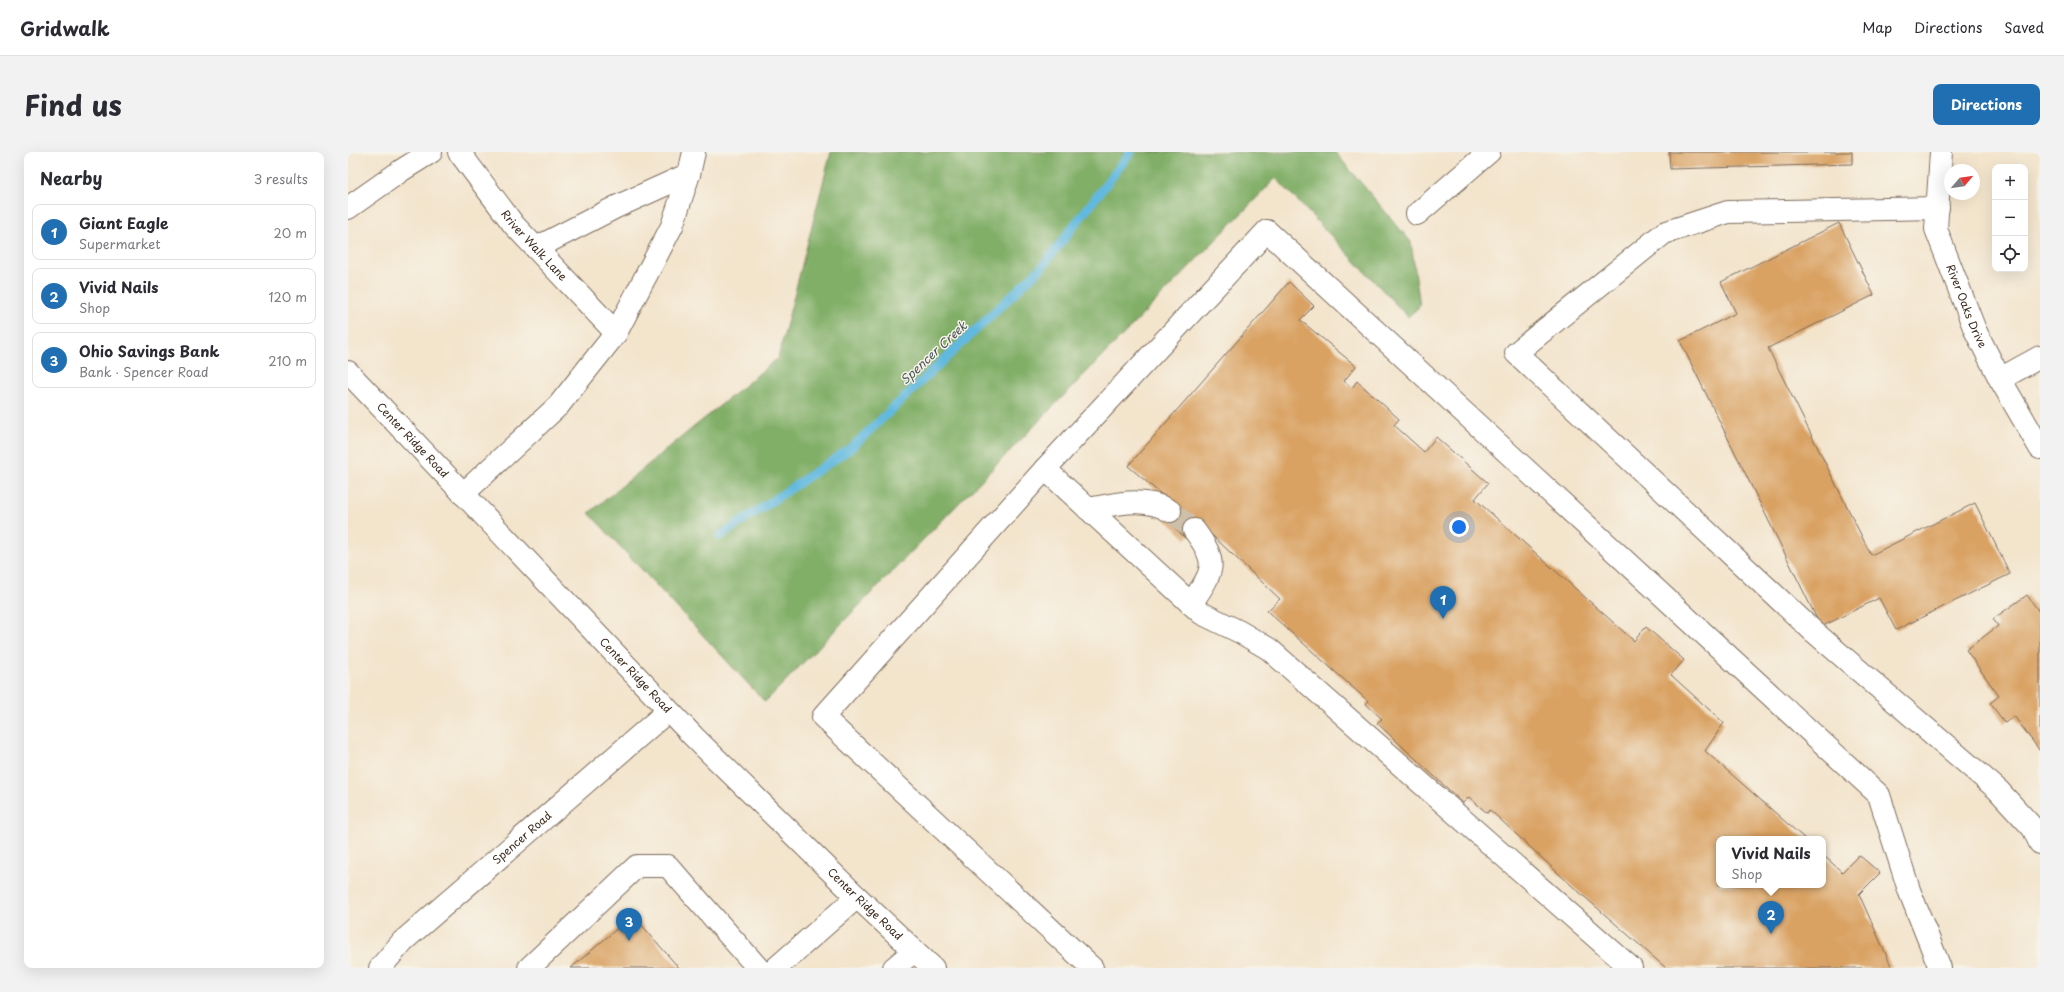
<!DOCTYPE html>
<meta charset="utf-8">
<style>
body{margin:0;font-family:"Playpen Sans",sans-serif;background:#f2f2f3;color:#2b2b33}
.controls{position:absolute;right:12px;top:12px;display:grid;overflow:hidden;border-radius:8px;box-shadow:0 4px 16px #0002}
.controls button{width:36px;height:36px;display:grid;place-items:center;padding:0;border:0;border-bottom:1px solid #e1e1e2;background:#fff;color:#2b2b33;font:20px sans-serif}
.compass{position:absolute;left:1596px;top:12px;width:36px;height:36px;border-radius:50%;background:#fff;box-shadow:0 4px 16px #0002;rotate:61deg}
.you{position:absolute;left:1111px;top:375px;width:14px;height:14px;margin:-10px;border:3px solid #fff;border-radius:50%;background:#1a73e8;box-shadow:0 0 0 6px #1a73e833}
.badge{display:grid;place-items:center;width:26px;height:26px;border-radius:50%;background:#1f6fb2;color:#fff;font-size:13px;font-weight:700}
.pin{position:absolute;translate:-50% -33px;filter:drop-shadow(0 1px 2px #0008)}
.pin::after{content:'';position:absolute;top:21px;width:14px;height:12px;background:inherit;clip-path:polygon(0 0,100% 0,50% 100%)}
.popup{position:absolute;left:1368px;top:684px;width:110px;height:52px;box-sizing:border-box;display:grid;place-content:center;border-radius:8px;background:#fff;filter:drop-shadow(0 1px 3px #0005);font-size:13px;white-space:nowrap;color:#7c7c81}
.popup b{font-size:15px;color:#2b2b33}
.popup::after{content:'';position:absolute;left:50%;top:100%;margin-left:-8px;border:8px solid transparent;border-top-color:#fff}
.list{margin:0;padding:0;list-style:none}
h2{display:flex;justify-content:space-between;align-items:center;height:52px;margin:0;padding:0 16px;font-size:17px}
h2 small{font-size:13px;font-weight:400;color:#7c7c81}
.list li{display:grid;grid-template-columns:26px 1fr auto;gap:12px;align-items:center;box-sizing:border-box;height:56px;margin:0 8px 8px;padding:0 8px;border:1px solid #e1e1e2;border-radius:8px}
.list b{display:block;font-size:15px;white-space:nowrap}
.list p{margin:0;font-size:13px;white-space:nowrap;color:#7c7c81}
.list em{font-size:13px;font-style:normal;color:#7c7c81}
.icon{flex:none;width:22px;height:22px;fill:none;stroke:currentColor;stroke-width:2;stroke-linecap:round;stroke-linejoin:round}
.map{position:relative;flex:none;width:1692px;height:816px;overflow:hidden;border-radius:8px}
header{display:flex;align-items:center;gap:24px;box-sizing:border-box;height:56px;padding:0 20px;background:#fff;border-bottom:1px solid #e1e1e2}
header strong{font-size:19px}
nav{display:flex;gap:22px;margin-inline-start:auto;font-size:14px}
.intro{display:flex;align-items:center;justify-content:space-between;box-sizing:border-box;height:96px;padding:0 24px}
h1{margin:0;font-size:28px}
.button{padding:10px 18px;border-radius:8px;background:#1f6fb2;color:#fff;font-size:14px;font-weight:700}
main{display:flex;gap:24px;padding:0 24px}
aside{flex:1;background:#fff;border-radius:8px;box-shadow:0 4px 16px #0002}
.map>svg:first-child{display:block}
</style>
<header>
<strong>Gridwalk</strong>
<nav><a>Map</a><a>Directions</a><a>Saved</a></nav>
</header>
<div class="intro"><h1>Find us</h1><a class="button">Directions</a></div>
<main>
<aside>
<h2>Nearby<small>3 results</small></h2>
<ul class="list">
<li><span class="badge">1</span><div><b>Giant Eagle</b><p>Supermarket</p></div><em>20 m</em></li>
<li><span class="badge">2</span><div><b>Vivid Nails</b><p>Shop</p></div><em>120 m</em></li>
<li><span class="badge">3</span><div><b>Ohio Savings Bank</b><p>Bank · Spencer Road</p></div><em>210 m</em></li>
</ul>
</aside>
<div class="map">
<svg width="1692" height="816" viewBox="0 0 1692 816">
<rect width="100%" height="100%" fill="#f7f3e8"/>
<filter id="ink" filterUnits="userSpaceOnUse"><feTurbulence type="fractalNoise" baseFrequency=".025" numOctaves="2"/><feDisplacementMap in="SourceGraphic" scale="8" xChannelSelector="R" yChannelSelector="G"/><feConvolveMatrix kernelMatrix="1 2 1 2 8 2 1 2 1" color-interpolation-filters="sRGB"/></filter>
<filter id="wash" filterUnits="userSpaceOnUse"><feTurbulence type="fractalNoise" baseFrequency=".012" numOctaves="4" result="noise"/><feDisplacementMap in="SourceGraphic" scale="16" xChannelSelector="R" yChannelSelector="G"/><feGaussianBlur stdDeviation="0.9" result="paint"/><feColorMatrix in="noise" values="0 0 0 0 0 0 0 0 0 0 0 0 0 0 0 0 0 1.4 0 .05"/><feComposite in="paint" operator="in"/></filter>
<g filter="url(#wash)">
<rect width="100%" height="100%" fill="#f3e4cc"/>
<!-- forest -->
<path fill="#81af68" stroke="#5e6c43" d="M483,0H987L1063,90L1072,154L1060,165L928,26L417,550L241,361L430,206Z"/>
<g fill="none" stroke-linecap="round" stroke-linejoin="round">
<!-- stream -->
<path stroke="#62b9df" stroke-width="9" d="M372,384L503,296L694,115L783,0"/>
</g>
<g id="blocks">
<!-- building -->
<g fill="#d9a162">
<path d="M1321,0H1504V12L1322,17Z"/>
<path d="M1491,71L1526,143L1420,196L1523,403L1627,351L1662,422L1548,478L1531,446L1473,475L1332,189L1388,161L1373,130Z"/>
<path d="M941,130L966,154L952,168L1008,214L996,229L1004,236L1009,229L1051,267L1046,273L1076,300L1088,285L1140,331L1127,347L1286,489L1298,475L1336,508L1323,523L1376,571L1357,599L1457,687H1371V733H1475V703L1494,720L1511,703L1532,721L1511,742L1544,816H1318L1223,733L1142,658L1139,661L1121,645L1115,651L1029,571L1034,567L1018,552L1020,549L919,459L932,447L852,372L838,387L816,366L827,354L780,314Z"/>
<path d="M1679,443L1692,461V599L1666,564L1657,571L1642,551L1651,544L1618,498L1650,474L1645,467Z"/>
<path d="M285,763L331,816H223Z"/>
</g>
</g>
</g>
<g filter="url(#ink)">
<use href="#blocks" fill-opacity="0" stroke="#7b6b5b" stroke-width="1"/>
<g fill="none" stroke-linecap="round" stroke-linejoin="round">
<!-- minor-tunnel -->
<path stroke="#cebfa9" stroke-width="22" stroke-dasharray="22 11" stroke-linecap="butt" d="M822,359L846,378"/>
<!-- minor casing -->
<g stroke="#7b6b5b" stroke-width="24">
<g id="minor">
<path id="s1" d="M111,0L166,73L268,181"/>
<path id="s2" d="M1593,0L1588,77L1627,178L1652,227L1692,296"/>
<path d="M0,56L54,18L83,0"/>
<path d="M1590,56L1380,60L1316,81L1168,201L1465,479L1650,638L1685,676L1692,691"/>
<path d="M1069,62L1141,0"/>
<path d="M188,96L268,55L341,22"/>
<path d="M1652,227L1692,205"/>
<path d="M697,317L919,79L1531,643L1561,738L1592,816"/>
<path d="M115,342L211,253L268,181L324,74L341,22L346,0"/>
<path d="M740,357C768,352 797,344 822,359"/>
<path d="M843,452C865,419 872,412 846,378"/>
<path id="s3" d="M32,816L55,789L320,559"/>
<path d="M181,816L289,714H320L410,816"/>
<path d="M428,816L509,745"/>
<path d="M546,816L566,799"/>
<path d="M744,816L475,565L697,317L853,461L892,480L921,497L1283,816"/>
</g>
</g>
<!-- major casing -->
<g stroke="#7b6b5b" stroke-width="24">
<g id="major">
<path id="s4" d="M0,220L346,585L509,745L585,816"/>
</g>
</g>
<!-- minor -->
<use href="#minor" stroke="#fff" stroke-width="22"/>
<!-- major -->
<use href="#major" stroke="#fff" stroke-width="22"/>
</g>
</g>
<g text-anchor="middle" stroke-width="3" stroke-linejoin="round" paint-order="stroke">
<!-- street labels -->
<g font-size="11" fill="#3b2a1e" stroke="#f7f3e8">
<text dy="4" stroke="none"><textPath href="#s1" startOffset="120">Rriver Walk Lane</textPath></text>
<text dy="4" stroke="none"><textPath href="#s2" startOffset="160">River Oaks Drive</textPath></text>
<text dy="4" stroke="none"><textPath href="#s4" startOffset="94">Center Ridge Road</textPath></text>
<text dy="4" stroke="none"><textPath href="#s4" startOffset="418">Center Ridge Road</textPath></text>
<text dy="4" stroke="none"><textPath href="#s3" startOffset="193">Spencer Road</textPath></text>
<text dy="4" stroke="none"><textPath href="#s4" startOffset="742">Center Ridge Road</textPath></text>
</g>
<!-- water labels -->
<g font-size="12" font-style="italic" fill="#475558" stroke="#f7f3e8">
<text transform="translate(586 201) rotate(-43)" y="4">Spencer Creek</text>
</g>
</g>
</svg>
<div class="controls">
<button>+</button>
<button>−</button>
<button><svg class="icon" aria-label="locate" viewBox="0 0 24 24"><circle cx="12" cy="12" r="6"/><path d="M12 2v4M12 18v4M2 12h4M18 12h4"/></svg></button>
</div>
<svg class="compass" viewBox="-18 -18 36 36"><path d="M0-13l5 13h-10z" fill="#e53935"/><path d="M0 13l5-13h-10z" fill="#7c7c81"/></svg>
<div class="you"></div>
<div class="pin badge" style="left:1095px;top:467px">1</div>
<div class="pin badge" style="left:1423px;top:782px">2</div>
<div class="popup"><b>Vivid Nails</b>Shop</div>
<div class="pin badge" style="left:281px;top:789px">3</div>
</div>
</main>
